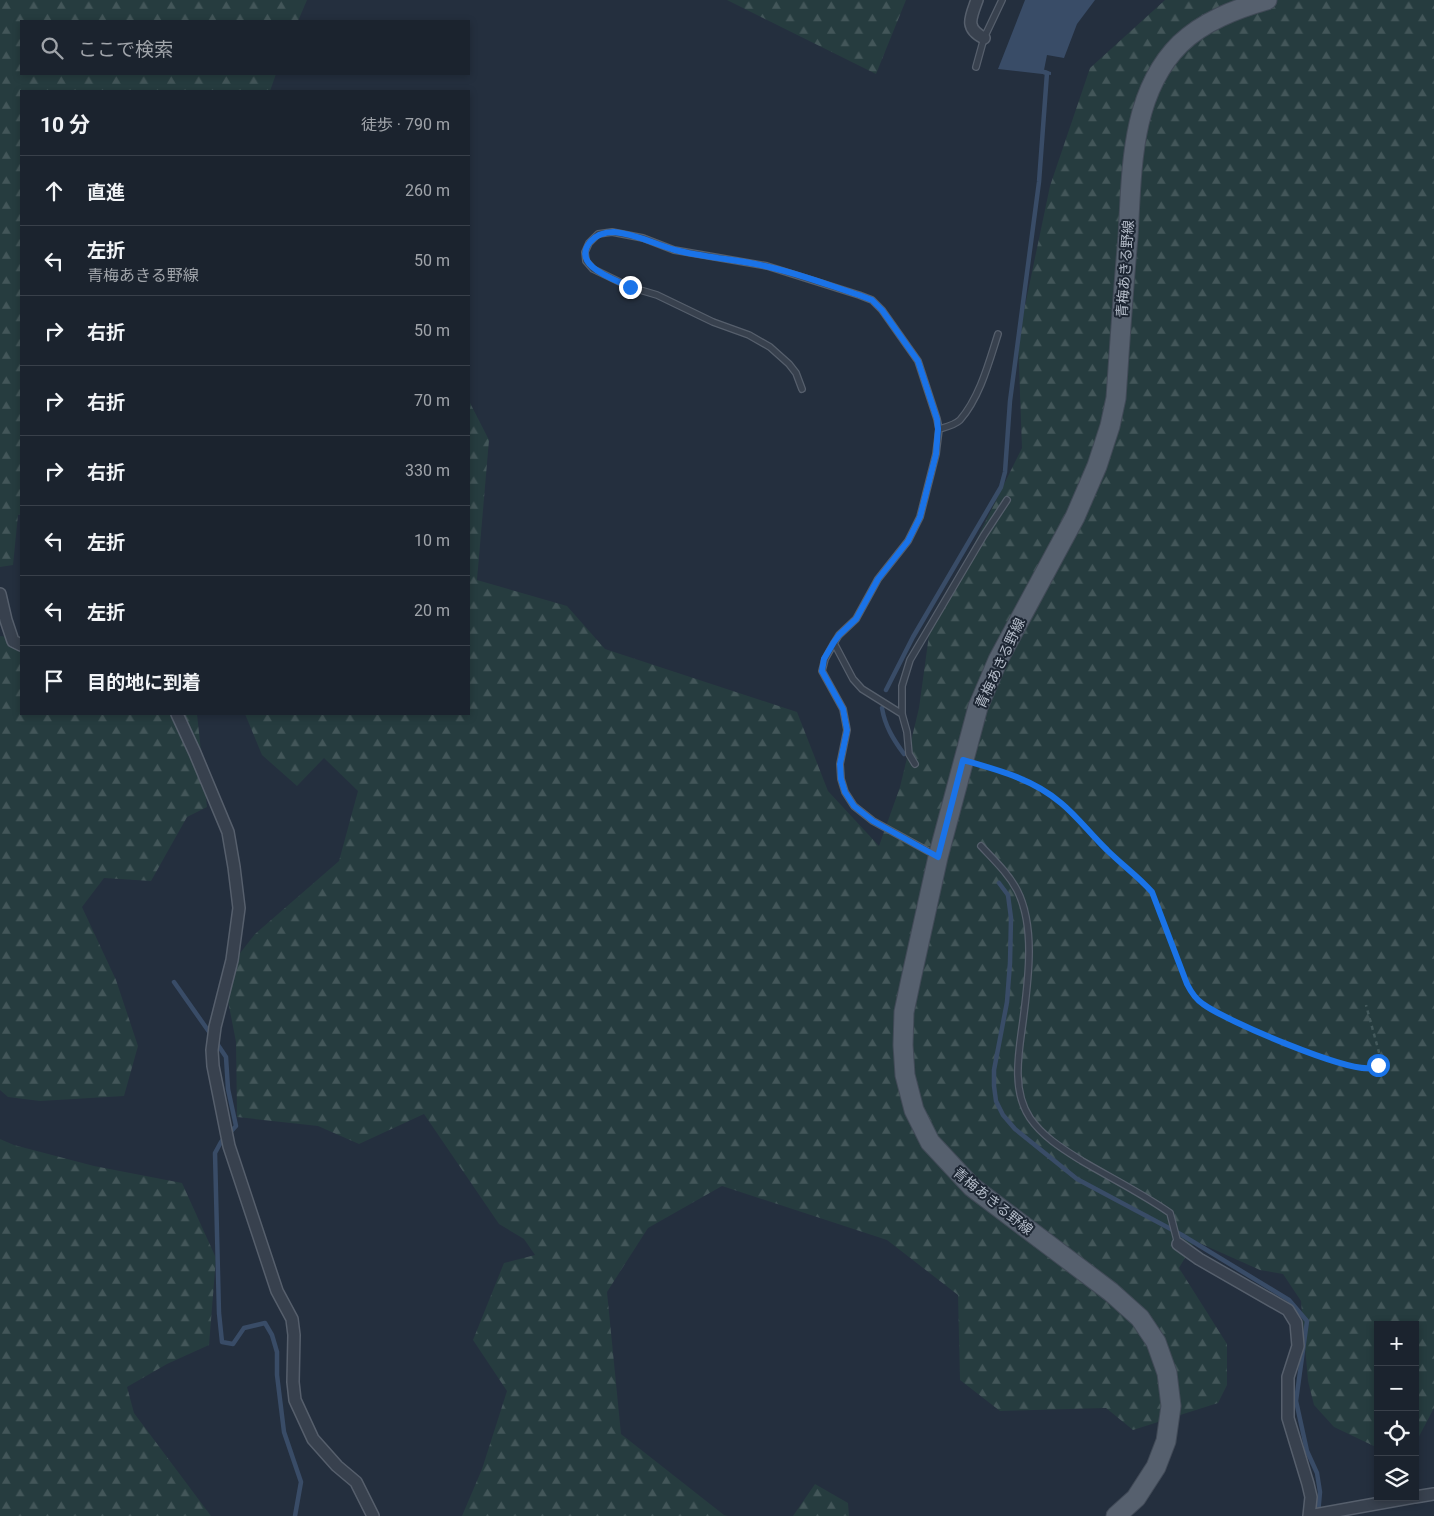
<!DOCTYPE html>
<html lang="ja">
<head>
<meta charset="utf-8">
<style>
  body { margin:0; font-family:Roboto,"Noto Sans JP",sans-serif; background:#242b36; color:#f1f3f6 }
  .controls { position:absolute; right:15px; bottom:15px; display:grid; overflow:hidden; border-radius:0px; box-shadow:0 2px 8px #0003 }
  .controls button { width:45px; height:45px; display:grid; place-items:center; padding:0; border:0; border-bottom:1px solid #39404a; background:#1b232e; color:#f1f3f6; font:25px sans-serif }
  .stop { position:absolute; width:15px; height:15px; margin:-11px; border:4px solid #1a73e8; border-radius:50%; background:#fff }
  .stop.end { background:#1a73e8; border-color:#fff; box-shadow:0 1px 5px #0008 }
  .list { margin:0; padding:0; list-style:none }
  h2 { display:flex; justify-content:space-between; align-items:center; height:65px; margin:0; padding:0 20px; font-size:21px }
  h2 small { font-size:16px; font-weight:400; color:#a0a4aa }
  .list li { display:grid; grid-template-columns:32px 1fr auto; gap:15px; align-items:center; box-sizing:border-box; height:70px; padding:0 20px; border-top:1px solid #39404a }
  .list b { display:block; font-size:19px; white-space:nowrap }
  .list p { margin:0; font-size:16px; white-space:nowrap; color:#a0a4aa }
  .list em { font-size:16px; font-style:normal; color:#a0a4aa }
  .icon { flex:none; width:28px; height:28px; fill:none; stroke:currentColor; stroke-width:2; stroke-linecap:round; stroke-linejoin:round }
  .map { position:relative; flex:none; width:1434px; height:1516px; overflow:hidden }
  .search { position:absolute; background:#1b232e; box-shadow:0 2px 8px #0003; left:20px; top:20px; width:450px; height:55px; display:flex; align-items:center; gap:12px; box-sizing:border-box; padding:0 18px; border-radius:0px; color:#a0a4aa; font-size:19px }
  .panel { position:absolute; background:#1b232e; box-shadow:0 2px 8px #0003; left:20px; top:90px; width:450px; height:625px; border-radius:0px }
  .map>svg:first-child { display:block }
  .forest { fill:url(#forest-firs) }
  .water { fill:#394c67 }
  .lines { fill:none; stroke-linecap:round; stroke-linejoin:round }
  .stream { stroke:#394c67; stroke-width:4.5 }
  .service-casing { stroke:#565f6c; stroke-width:8 }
  .minor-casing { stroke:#565f6c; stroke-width:14 }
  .primary-casing { stroke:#414a57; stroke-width:21 }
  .path { stroke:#44595c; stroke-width:2.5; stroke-dasharray:4 4; stroke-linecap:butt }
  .service { stroke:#38414e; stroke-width:5.5 }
  .minor { stroke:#38414e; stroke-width:11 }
  .primary { stroke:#56606e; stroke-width:19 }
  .route { stroke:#1a73e8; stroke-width:6 }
  .labels { text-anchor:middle; stroke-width:4; stroke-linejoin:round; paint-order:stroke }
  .street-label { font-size:14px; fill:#b4bcc9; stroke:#1d2633 }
</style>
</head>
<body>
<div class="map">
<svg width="1434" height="1516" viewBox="0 0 1434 1516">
  <defs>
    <pattern id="forest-firs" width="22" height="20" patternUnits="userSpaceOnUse" patternTransform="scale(1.25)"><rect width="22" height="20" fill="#263c3f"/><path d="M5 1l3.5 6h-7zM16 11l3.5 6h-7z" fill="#435659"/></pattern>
  </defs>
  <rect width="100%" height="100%" fill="#242f3e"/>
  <path class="forest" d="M0,0H307L298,21H21V74H276L270,91H21V514L18,515L13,565L0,567Z
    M727,0H906L876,74Z
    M1165,0H1434V1408L1415,1444V1325H1378V1448L1334,1427L1314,1405L1308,1381L1301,1301L1283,1274L1260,1270L1195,1241L1179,1268L1227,1344V1385L1218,1403L1133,1430L1106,1408L1000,1411L960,1380L958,1295L887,1240L722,1186L648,1228L607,1292L621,1434L724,1515L728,1516H462L482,1469L507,1391L473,1340L504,1263L535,1255L524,1239L499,1224L424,1114L359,1144L318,1126L237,1117L236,1042L223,975L255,934L339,861L358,791L324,758L297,786L262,755L245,714H469V401L489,440L477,580L567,606L605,649L797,712L828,791L879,846L900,787L919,708L929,635L1022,448L1018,339L1050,186L1090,68Z
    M0,636L21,638V714H197L207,807L187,817L151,881L104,878L82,907L116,980L138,1046L124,1096L40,1101L8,1097L0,1090Z
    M0,1139L14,1145L94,1166L182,1183L216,1258L209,1345L167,1364L127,1387L134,1413L211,1516H0Z
    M815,1484L848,1503L849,1516H793Z"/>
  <path class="water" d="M1025,0H1095L1077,24L1064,58L1047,55L1044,70L1051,72V75L998,69Z"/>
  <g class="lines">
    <path class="stream" d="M886,690L913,637L1001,487L1005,472L1010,401L1039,182L1047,73L1044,72
      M882,708C885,726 893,739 904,754
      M999,883L1008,895L1011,918L1010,963L1007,1002L994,1070V1086L996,1101L1003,1115L1015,1129L1077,1179L1182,1235L1289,1300L1307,1321L1296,1401L1307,1451L1317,1473L1320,1492L1318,1514
      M174,982L212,1036
      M216,1042L226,1057L228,1089L236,1126L221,1142L215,1153L219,1313L222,1342L233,1344L244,1328L265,1323L272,1335L277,1352V1375L284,1432L301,1482L295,1516"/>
    <g class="service-casing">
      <path id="service" d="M976,67L984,38L1002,0
        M802,389L796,373L789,364L770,347L749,335L713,322L657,295L630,287L593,269L586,261L585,252L589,243L598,234L612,232L643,238L674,250L767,266L859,295L872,300L882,310L918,361L937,419L939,429L936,454L920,517L908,541L878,579L856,619L839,635L834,643L825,659L822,671L843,709L847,730L840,764L841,779L845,792L854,806L873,821L935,855
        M939,429C946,427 955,425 960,420C980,397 989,362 998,334
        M834,643L853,679L862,689L902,714
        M915,764L909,754L907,732L902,714V686L910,660L984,535L1007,500
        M981,846C994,860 1008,873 1017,890C1036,927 1028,981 1023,1021C1019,1051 1011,1090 1030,1118C1043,1137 1063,1149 1082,1161C1111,1178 1143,1194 1170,1213L1178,1244"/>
    </g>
    <g class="minor-casing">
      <path id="minor" d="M977,0C971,17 964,28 984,38
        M0,594L6,620L13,641L21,645
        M177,714L195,753L228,832L234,867L239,908L232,960L215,1027L212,1050L213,1066L229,1146L277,1291L292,1319L294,1335L293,1382L295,1400L313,1439L337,1466L356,1482L373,1516
        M1178,1244L1199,1259L1288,1310L1296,1323L1298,1346L1288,1377V1418L1308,1484L1311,1497L1309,1516L1414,1497
        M1415,1497L1434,1494"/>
    </g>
    <g class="primary-casing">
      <path id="primary" d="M1116,1516L1136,1498L1156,1467L1166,1441L1171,1406L1167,1373L1156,1342L1140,1318L1111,1292L972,1187L930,1142L914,1110L905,1075L903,1045L904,1012L911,979L938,857L978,707L998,660L1075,517L1097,466L1110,426L1116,398L1118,369C1121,325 1124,281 1128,237C1132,171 1130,94 1180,44C1204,21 1236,9 1267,0"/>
    </g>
    <path class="path" d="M979,765C1008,774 1038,782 1062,803C1078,817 1091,835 1107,850C1122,865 1139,876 1152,892L1187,983C1191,992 1195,999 1203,1004C1226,1020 1346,1072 1371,1068C1373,1068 1376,1066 1378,1065L1380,1056L1366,1005"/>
    <use href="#service" class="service"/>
    <use href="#minor" class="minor"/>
    <use href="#primary" class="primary"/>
  </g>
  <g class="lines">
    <path class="route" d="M630,287C614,279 571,266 590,242C596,235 604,232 614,232C637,234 654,244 675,250C705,258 736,259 765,266C797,273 828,285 859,295L872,300L882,310L918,361L937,419L938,429L936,454L920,517L908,541L878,579L856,619L839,635L834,642L824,659L822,671L843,709L847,730L840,764L841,779L845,792L854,806L873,821L938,857L963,760C998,770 1033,779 1061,803C1078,817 1091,835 1107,850C1122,865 1138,876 1152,892L1187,984C1191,992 1195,999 1203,1004C1226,1021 1346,1072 1371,1068C1373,1068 1376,1066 1378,1065"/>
  </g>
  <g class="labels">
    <g class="street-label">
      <text transform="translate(1125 269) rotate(-86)" y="5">青梅あきる野線</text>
      <text transform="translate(1000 663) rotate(-65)" y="5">青梅あきる野線</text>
      <text transform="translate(993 1201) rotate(39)" y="5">青梅あきる野線</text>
    </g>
  </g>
</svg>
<div class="controls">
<button>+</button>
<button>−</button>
<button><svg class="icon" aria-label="locate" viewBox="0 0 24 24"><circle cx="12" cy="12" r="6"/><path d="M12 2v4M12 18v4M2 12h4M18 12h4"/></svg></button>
<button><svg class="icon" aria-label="layers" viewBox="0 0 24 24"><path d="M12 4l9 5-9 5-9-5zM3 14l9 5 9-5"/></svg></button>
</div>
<div class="stop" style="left:1378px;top:1065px"></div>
<div class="stop end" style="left:630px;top:287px"></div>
<div class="search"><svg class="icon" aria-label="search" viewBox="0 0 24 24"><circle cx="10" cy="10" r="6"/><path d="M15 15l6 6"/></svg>ここで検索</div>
<section class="panel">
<h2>10 分<small>徒歩 · 790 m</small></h2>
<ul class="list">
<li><svg class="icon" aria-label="ahead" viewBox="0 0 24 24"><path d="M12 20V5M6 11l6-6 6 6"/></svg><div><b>直進</b></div><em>260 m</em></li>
<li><svg class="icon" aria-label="left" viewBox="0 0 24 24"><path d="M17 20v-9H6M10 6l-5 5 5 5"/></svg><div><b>左折</b><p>青梅あきる野線</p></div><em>50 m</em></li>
<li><svg class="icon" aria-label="right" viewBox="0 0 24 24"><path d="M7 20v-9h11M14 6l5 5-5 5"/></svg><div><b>右折</b></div><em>50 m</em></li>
<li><svg class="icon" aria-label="right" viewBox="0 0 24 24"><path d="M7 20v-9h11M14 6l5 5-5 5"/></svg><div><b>右折</b></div><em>70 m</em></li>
<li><svg class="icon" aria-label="right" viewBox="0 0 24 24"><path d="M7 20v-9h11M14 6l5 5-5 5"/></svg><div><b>右折</b></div><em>330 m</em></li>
<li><svg class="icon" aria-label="left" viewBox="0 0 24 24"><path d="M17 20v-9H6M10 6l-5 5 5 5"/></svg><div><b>左折</b></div><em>10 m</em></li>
<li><svg class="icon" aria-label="left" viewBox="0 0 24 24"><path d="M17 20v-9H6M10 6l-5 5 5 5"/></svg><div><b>左折</b></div><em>20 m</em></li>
<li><svg class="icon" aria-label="arrive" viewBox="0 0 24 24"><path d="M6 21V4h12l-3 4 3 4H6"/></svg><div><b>目的地に到着</b></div></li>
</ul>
</section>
</div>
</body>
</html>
